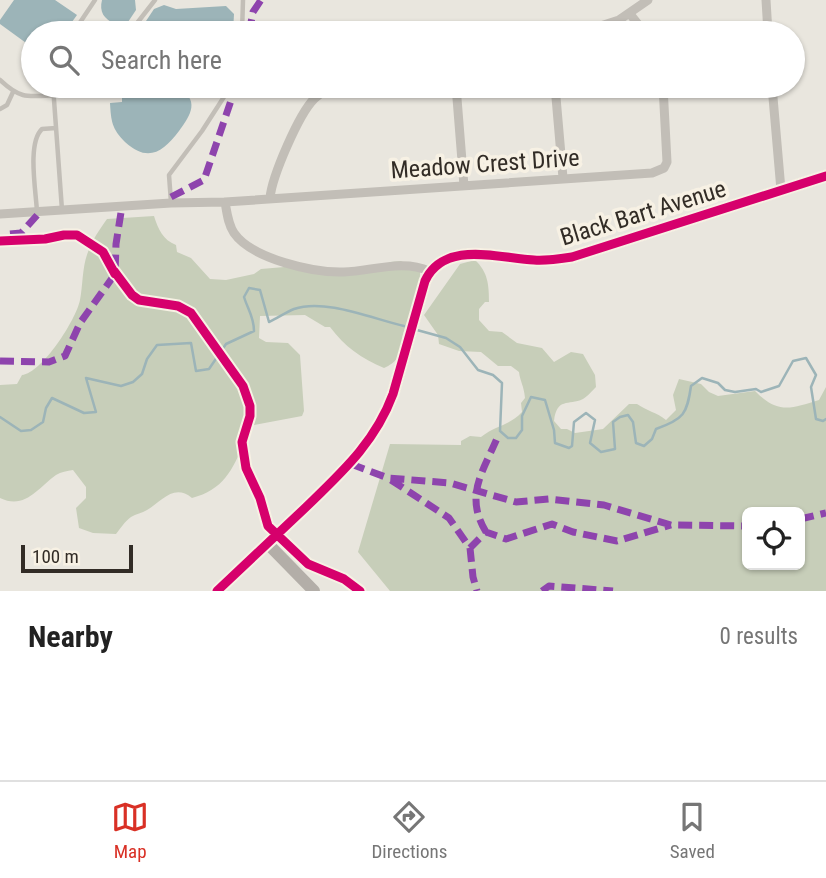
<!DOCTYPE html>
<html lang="en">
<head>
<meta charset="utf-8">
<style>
  body { margin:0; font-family:"Roboto Condensed",sans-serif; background:#f2f2f2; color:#222 }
  .controls { position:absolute; right:21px; bottom:21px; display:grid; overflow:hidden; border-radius:10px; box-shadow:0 2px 5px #0004 }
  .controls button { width:63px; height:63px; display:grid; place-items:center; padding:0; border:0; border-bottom:2px solid #e0e0e0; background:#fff; color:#222; font:35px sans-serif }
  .scale { position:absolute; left:21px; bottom:18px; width:112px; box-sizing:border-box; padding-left:7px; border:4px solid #322c26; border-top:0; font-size:19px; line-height:24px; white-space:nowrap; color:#322c26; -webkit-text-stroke:5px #f7f1e4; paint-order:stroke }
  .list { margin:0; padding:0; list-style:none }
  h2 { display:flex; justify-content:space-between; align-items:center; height:91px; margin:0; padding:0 28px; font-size:30px }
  h2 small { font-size:23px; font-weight:400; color:#767676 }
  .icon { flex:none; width:38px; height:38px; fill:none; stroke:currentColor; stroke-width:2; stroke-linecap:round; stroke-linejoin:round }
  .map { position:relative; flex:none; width:826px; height:591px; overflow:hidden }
  .search { position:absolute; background:#fff; box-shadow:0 2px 5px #0004; left:21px; right:21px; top:21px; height:77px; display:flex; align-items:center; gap:18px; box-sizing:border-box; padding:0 24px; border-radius:38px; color:#767676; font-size:26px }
  .sheet { height:189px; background:#fff }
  nav { display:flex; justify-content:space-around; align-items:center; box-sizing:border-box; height:98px; border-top:2px solid #e0e0e0; background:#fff; font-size:19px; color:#767676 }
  nav a { display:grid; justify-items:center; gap:4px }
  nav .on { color:#d93025 }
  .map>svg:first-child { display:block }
  .green { fill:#c7ceb9; fill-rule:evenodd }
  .water { fill:#9cb4b8 }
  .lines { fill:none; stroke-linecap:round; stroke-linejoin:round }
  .stream { stroke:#9cb4b8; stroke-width:2.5 }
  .lane { stroke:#c2beb7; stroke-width:4.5 }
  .street { stroke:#c2beb7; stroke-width:9 }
  .secondary { stroke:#b3aea8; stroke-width:12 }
  .quiet { stroke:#8e44ad; stroke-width:7; stroke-dasharray:14 7; stroke-linecap:butt }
  .cycleway-casing { stroke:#f7f1e4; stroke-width:13 }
  .cycleway { stroke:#d6006c; stroke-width:9 }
  .labels { text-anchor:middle; stroke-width:7; stroke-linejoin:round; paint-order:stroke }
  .street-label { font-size:24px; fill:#322c26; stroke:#f7f1e4 }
</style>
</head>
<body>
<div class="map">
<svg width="826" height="591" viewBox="0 0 826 591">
  <rect width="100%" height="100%" fill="#e9e6de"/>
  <path class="green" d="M154,216C158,229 163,240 176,245L177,252L191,258L210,279L226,280L254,274L261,269L296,266L373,272L390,262L401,261L420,271C421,292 410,311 404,331C401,339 402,350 397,358C394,363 390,365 384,368C361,358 345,347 330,327H325L305,315L260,316L259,338L266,342L288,343L300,355L304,411L302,416L249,426C244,432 246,435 244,442C233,470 223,490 192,498C174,483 162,501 147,510C142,513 136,514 131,517C125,521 120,529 116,534L93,533L79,528L76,508L86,498V487L73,470C67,471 61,472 56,475C38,488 25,510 0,498V385L17,384L22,375C42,373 76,320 80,300C83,285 82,267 88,252C92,240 100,229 107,219Z
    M475,260C488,272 489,285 489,302H485L479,309V320L489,331L502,332L517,343L542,348L554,362L571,352L583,354L595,375L596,387C593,390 588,396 583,399C568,406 557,397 554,421L561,429H567L575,433L603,429L629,404H637C647,411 656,412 666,420L676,410L673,395L679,379L701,384L709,392L718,396L755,391C778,414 790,409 819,400L826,387V591H390L358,552L390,444L461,445V441L470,436L481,437C496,425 509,426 522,412L521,403L525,398C524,386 520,381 519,372L511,366H498L481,352L459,351L439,344L438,335L424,315L460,264ZM747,512H800V565H747Z"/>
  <path class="water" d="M14,0H55L77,15L64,33H33V48L0,24V20Z
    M102,0H135L136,10L128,22L115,24C104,19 99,12 102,0Z
    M164,5L176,9L226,6L234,14L233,33H138L154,9Z
    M122,86C134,86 166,82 176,87C201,99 191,115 179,131C163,152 148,163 125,142C112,129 111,121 110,103L122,102Z"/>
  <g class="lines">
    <path class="stream" d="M417,330L446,338L460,347L478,370L493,375L502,383L500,431L508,438H516L522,430V416L531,397L545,400L554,430L555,443L569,448L572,446L574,422L586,413L595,420L590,443L601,452L615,449L613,422L620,417L628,415L633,422L636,443L644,446L652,439L656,429C684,419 687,414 691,386L702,378L718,383L725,390L735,392L756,389L761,392L779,386L793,361L806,358L816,375L811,387L816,419L823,421L826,419
      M0,417L21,431L31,430L43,422L46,408L52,398L84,413L96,412L86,378L121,386L133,382L142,374L147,359L157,345L191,343L196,371L209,369L226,344L254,331C254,317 248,310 244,297L249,288L260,290L269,322C278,318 286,312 294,309C325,298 373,319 404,326"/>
    <path class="lane" d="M134,27L155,0
      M73,33L95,0
      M242,33L243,0
      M0,80C20,99 27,97 54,95
      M53,86L62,210
      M0,109L7,105L13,92
      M171,202L169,175L202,131L231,86
      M37,212C36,191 27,143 42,129L56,128"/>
    <path class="street" d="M766,0L768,33
      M630,14L645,33
      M579,33L619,20L648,0
      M456,86L464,186
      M555,86L563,178
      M772,86L781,190
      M270,198C272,176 299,114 314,99C321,92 329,88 338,86
      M225,202C227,213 228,224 234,233C252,259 314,273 344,272C372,271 403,259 429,271
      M0,214L171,203L225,202L652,173L664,168L667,162L663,86"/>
    <path class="secondary" d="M268,544L314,591
      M217,591C246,564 275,536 304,509C341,473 375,443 393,394L425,281C444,240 498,258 534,260C547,261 559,259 572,257L826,176"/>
    <path class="quiet" d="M249,33L253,12L261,0
      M171,197L204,180L236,86
      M10,234L21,233L40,212
      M0,361L49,362L65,356L80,323L115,274L116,244L122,206
      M351,464L388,478L450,483L516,502L549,499L604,505L671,525L747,526
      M391,480L449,518L470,548L486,532L506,539L552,524L573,532L617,541L671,525
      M800,519L826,513
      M486,532C464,495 483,472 498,436
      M470,548L473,577L477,591
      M542,591L549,586L613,591"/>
    <g class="cycleway-casing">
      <path id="cycleway" d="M0,241L45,239L64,235H77L103,252L115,274L114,271L132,295L139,300L178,306L191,313L243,386L250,406V416L242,442L246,468L260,498L268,526L308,564L344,579L360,591
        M217,591C246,564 275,536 304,509C341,473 375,443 393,394L425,281C444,240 498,258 534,260C547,261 559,259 572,257L826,176"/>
    </g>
    <use href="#cycleway" class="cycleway"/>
  </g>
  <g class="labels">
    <g class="street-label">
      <text transform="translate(485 164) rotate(-4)" y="8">Meadow Crest Drive</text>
      <text transform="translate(643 213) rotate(-17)" y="8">Black Bart Avenue</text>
    </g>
  </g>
</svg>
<div class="controls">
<button><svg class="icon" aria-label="locate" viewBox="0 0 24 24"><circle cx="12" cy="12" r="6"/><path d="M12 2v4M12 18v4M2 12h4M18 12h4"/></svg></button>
</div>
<div class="scale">100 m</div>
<div class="search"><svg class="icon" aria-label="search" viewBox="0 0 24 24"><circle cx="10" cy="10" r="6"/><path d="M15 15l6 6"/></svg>Search here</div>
</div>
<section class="sheet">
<h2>Nearby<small>0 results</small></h2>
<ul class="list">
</ul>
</section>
<nav>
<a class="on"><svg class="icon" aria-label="map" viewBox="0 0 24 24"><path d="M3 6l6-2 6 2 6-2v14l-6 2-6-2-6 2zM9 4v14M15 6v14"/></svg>Map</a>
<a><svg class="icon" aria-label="directions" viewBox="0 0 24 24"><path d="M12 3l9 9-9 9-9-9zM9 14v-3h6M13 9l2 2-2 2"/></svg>Directions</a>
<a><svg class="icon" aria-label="saved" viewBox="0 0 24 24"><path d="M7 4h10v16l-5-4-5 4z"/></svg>Saved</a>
</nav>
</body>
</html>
